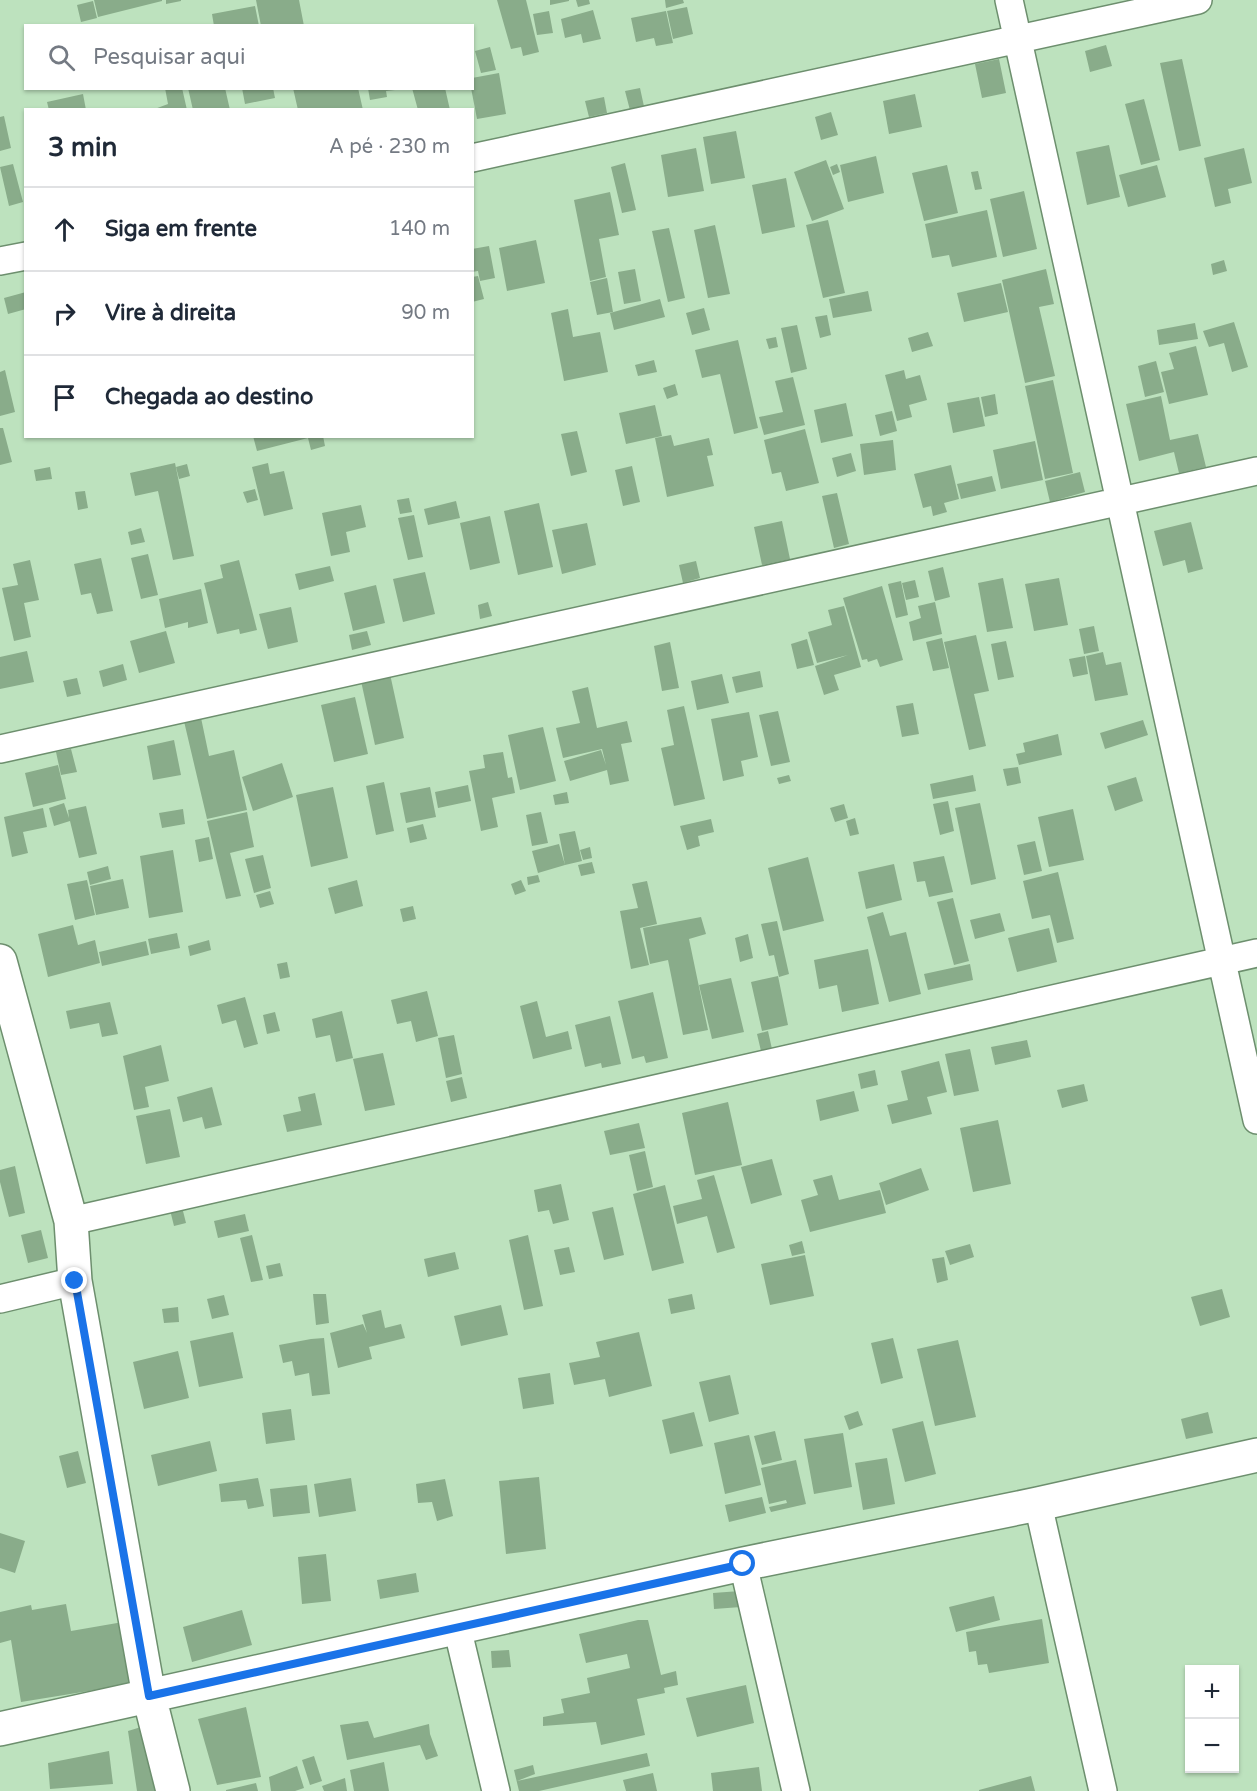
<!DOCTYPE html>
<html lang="pt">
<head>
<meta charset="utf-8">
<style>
  body { margin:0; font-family:"Varela Round",sans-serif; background:#f2f2f3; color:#1f2937 }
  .controls { position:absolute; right:18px; bottom:18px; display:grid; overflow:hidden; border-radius:0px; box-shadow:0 2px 4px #0004 }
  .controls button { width:54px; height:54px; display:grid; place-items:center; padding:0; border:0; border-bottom:2px solid #e0e1e3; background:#fff; color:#1f2937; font:30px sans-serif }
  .stop { position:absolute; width:18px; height:18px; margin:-14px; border:4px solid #1a73e8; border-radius:50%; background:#fff }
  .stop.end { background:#1a73e8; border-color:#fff; box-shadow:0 2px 6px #0008 }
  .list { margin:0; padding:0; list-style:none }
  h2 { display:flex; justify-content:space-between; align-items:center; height:78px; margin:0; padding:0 24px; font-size:26px }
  h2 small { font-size:20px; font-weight:400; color:#747a83 }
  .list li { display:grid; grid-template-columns:39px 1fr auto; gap:18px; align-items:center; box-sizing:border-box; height:84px; padding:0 24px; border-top:2px solid #e0e1e3 }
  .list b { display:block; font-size:22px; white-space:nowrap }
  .list em { font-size:20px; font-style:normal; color:#747a83 }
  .icon { flex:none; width:33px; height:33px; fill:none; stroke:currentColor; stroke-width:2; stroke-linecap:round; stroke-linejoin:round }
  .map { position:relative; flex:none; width:1257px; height:1791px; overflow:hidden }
  .search { position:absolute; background:#fff; box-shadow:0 2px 4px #0004; left:24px; top:24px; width:450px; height:66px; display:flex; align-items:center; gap:15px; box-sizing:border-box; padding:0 21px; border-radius:0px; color:#747a83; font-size:22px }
  .panel { position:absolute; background:#fff; box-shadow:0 2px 4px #0004; left:24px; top:108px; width:450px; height:330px; border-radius:0px }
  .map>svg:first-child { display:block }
  .building { fill:#89ac8a }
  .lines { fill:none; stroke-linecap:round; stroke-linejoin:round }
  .minor-casing { stroke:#6d8f6e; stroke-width:30 }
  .tertiary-casing { stroke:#6d8f6e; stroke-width:36 }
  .minor { stroke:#fff; stroke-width:27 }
  .tertiary { stroke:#fff; stroke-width:33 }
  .route { stroke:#1a73e8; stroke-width:8 }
</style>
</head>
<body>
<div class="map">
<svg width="1257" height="1791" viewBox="0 0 1257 1791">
  <rect width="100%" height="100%" fill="#bde2be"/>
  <path class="building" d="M94,0H162V1L98,17Z
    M166,0H181V1L166,4Z
    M256,0H299L304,26H261Z
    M497,0H526L539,52L523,56L521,47L511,49Z
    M550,0H569V1L550,5Z
    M576,0H589L590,4L578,7Z
    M665,0H683L684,3L666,8Z
    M93,1L97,18L81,22L77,5Z
    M255,6L259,26H214L212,14Z
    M687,7L693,34L673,39L667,11Z
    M593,10L601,39L583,43L581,34L565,38L561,19Z
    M549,11L553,33L537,35L533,14Z
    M666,11L673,43L656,46L654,38L636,42L631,18Z
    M1106,45L1112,66L1090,72L1085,51Z
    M490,47L496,70L481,73L475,51Z
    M999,59L1006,93L982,98L975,64Z
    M1182,59L1201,146L1179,151L1160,63Z
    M499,73L506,114L477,119L471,88L472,78Z
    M165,88H182L187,110H152L168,104Z
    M188,88H225L230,110H193Z
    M242,88H273L275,98L245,104Z
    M293,88H358L363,110H298Z
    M368,88H395V90L386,91L387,97L370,100Z
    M412,88H445L450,110H418Z
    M640,88L645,111L631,114L625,91Z
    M83,94L86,110H49L47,102Z
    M915,94L922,127L889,134L883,101Z
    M604,97L607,113L589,117L585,101Z
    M1144,99L1160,160L1141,165L1125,104Z
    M831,112L838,135L821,140L815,117Z
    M4,116L11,148L0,151V117Z
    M736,131L745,178L711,184L703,137Z
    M1109,145L1120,197L1087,205L1076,152Z
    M696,148L704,191L668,197L661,155Z
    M1244,148L1252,183L1228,189L1231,203L1215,207L1204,158Z
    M876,156L884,193L848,202L840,165Z
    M826,160L844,209L812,221L794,172Z
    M625,163L636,210L622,213L611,167Z
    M13,164L23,202L9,206L0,167Z
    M837,164L840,172L833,175L830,167Z
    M947,165L958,213L924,221L912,173Z
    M1157,165L1166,197L1128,207L1119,175Z
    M978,171L982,189L975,190L971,172Z
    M786,178L795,227L762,234L752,185Z
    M1024,191L1037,249L1003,257L990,199Z
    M610,192L619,235L599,239L606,277L590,281L574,200Z
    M987,210L997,257L952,267L949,255L932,258L925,224Z
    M828,220L845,293L823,298L806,225Z
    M715,225L730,294L708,298L694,230Z
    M669,228L685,298L668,302L652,231Z
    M536,240L545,283L507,291L499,248Z
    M489,246L495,278L480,281L478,271L472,272V249Z
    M1224,260L1227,271L1213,275L1211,264Z
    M635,269L641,301L624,304L618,272Z
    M1046,269L1054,304L1039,307L1055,376L1025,383L1002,280Z
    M478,276L484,299L472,302V277Z
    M607,278L613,312L597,315L590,282Z
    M1001,283L1008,312L964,322L957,293Z
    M868,291L872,311L833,318L829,299Z
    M26,292V309L8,314L4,298Z
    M660,299L665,317L614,330L610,313Z
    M704,308L710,330L692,335L686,313Z
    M568,309L573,337L600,332L608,372L564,381L551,313Z
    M827,315L831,335L820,338L815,317Z
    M1234,322L1248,367L1232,372L1224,343L1209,347L1203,331Z
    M1195,323L1198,339L1159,345L1157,330Z
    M797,325L807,369L791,373L781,328Z
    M928,332L933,346L912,352L908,338Z
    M776,337L778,347L769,349L766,339Z
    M738,340L758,428L734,434L720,374L702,378L695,350Z
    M1196,346L1208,395L1169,404L1161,372L1174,369L1169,353Z
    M654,360L657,372L638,376L635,365Z
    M1156,361L1164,392L1145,397L1138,366Z
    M5,370L15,412L0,416V372Z
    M904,370L906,379L920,375L927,400L909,405L912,417L897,421L885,375Z
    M793,377L805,425L764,435L759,417L783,412L775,381Z
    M1053,380L1073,473L1045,479L1025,386Z
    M675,384L678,395L667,399L663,388Z
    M995,394L998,414L985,417L981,397Z
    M1161,396L1170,440L1198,434L1206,467L1179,473L1174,452L1139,461L1126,404Z
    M979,397L985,426L953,433L947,403Z
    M846,403L853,436L821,443L814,410Z
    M655,405L662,436L626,444L619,413Z
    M892,411L897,431L880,436L875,415Z
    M0,428H3L12,462L0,465Z
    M805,429L819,483L786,491L781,472L772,474L764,440Z
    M577,431L587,472L571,476L561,434Z
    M671,435L674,446L709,438L713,455L707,456L714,486L667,497L655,438Z
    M253,436H323L325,446L311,450L308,438L257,451Z
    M893,440L896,470L864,475L860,444Z
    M1035,441L1043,480L1001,489L993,450Z
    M851,453L856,471L837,477L832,458Z
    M175,463L194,556L173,560L158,491L135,496L130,473Z
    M268,463L270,474L284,471L293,509L264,516L252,467Z
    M187,464L190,476L179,479L176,467Z
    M951,465L959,499L944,503L947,512L933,516L931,506L923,508L914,474Z
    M632,466L640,502L623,506L615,470Z
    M50,467L52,479L36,481L34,470Z
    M1080,472L1085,492L1050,502L1045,481Z
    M992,476L996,491L961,499L957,484Z
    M255,489L258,500L247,503L243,492Z
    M85,491L88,508L78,510L75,492Z
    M837,493L849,544L834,548L822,496Z
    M409,498L412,512L400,514L397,500Z
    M456,501L460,518L428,525L424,509Z
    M539,503L553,567L518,575L504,511Z
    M361,505L366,527L346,532L350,552L331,556L322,513Z
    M414,515L423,557L408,560L398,518Z
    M490,516L500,563L470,570L460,523Z
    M782,521L790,559L762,565L754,527Z
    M1191,522L1203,569L1188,573L1185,560L1163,566L1154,531Z
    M587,523L596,565L562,574L552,530Z
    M141,528L145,542L131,545L128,532Z
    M148,554L158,595L141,599L131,558Z
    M101,558L113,611L97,614L91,593L81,595L74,564Z
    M30,560L39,600L24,603L31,637L14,641L2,588L18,585L13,564Z
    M239,560L257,630L240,634L239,629L217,634L204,583L223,578L220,565Z
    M696,561L700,578L683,583L679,565Z
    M330,566L334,581L299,590L295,574Z
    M943,567L950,597L935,601L928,571Z
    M425,572L435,614L403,622L393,579Z
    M1003,578L1013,628L987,632L978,583Z
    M1059,578L1068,625L1034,631L1025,584Z
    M915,580L919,597L906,600L902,583Z
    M901,581L908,615L896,618L888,584Z
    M376,585L385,623L353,631L344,593Z
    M882,586L903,660L880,667L877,659L868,662L867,659L862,660L843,598Z
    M201,589L208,623L188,628V622L165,628L159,599Z
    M488,602L492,616L480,619L478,605Z
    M935,602L942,634L913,641L909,622L921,618L918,606Z
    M844,606L861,667L834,675L839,690L824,695L815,666L848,655L817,663L808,632L832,625L828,610Z
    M291,607L298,642L268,649L259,614Z
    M1094,626L1099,651L1084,654L1079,629Z
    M166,631L175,663L139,673L130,641Z
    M367,631L371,645L352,650L349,635Z
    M976,635L989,691L974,694L986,746L969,750L944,642Z
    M942,638L949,668L933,671L926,642Z
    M807,639L814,665L797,669L791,644Z
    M1006,641L1014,677L998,680L991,644Z
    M670,642L679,688L662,691L654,646Z
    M27,651L34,682L0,689V657Z
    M1103,652L1106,665L1121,662L1128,695L1095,701L1086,656Z
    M1085,656L1088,674L1073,677L1069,659Z
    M123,664L127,680L103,687L99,671Z
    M760,671L763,687L736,693L732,677Z
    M390,674L404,738L375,745L361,681Z
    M722,674L729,703L697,710L691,681Z
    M77,678L81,694L67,697L63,681Z
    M588,687L597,728L627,721L632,742L621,744L629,781L610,785L607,770L570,781L564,761L601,750L606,765L602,749L563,758L556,728L580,723L572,691Z
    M355,697L368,754L334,762L321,705Z
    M913,703L919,734L902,737L896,706Z
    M684,706L705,799L674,806L661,748L674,745L667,710Z
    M778,711L790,762L771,766L759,715Z
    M749,712L758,757L741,761L744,776L723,781L711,719Z
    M200,713L209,756L234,750L247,810L207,819L183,717Z
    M1143,720L1148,735L1105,749L1100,733Z
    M543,727L556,781L520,790L508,735Z
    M1058,734L1062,755L1019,765L1016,754L1025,752L1023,743Z
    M174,740L181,775L153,780L147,746Z
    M71,749L77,772L61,775L56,752Z
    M503,752L508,778L512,777L515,793L492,798L498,827L481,831L469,771L485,768L483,755Z
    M282,763L293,797L253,811L242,777Z
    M58,765L66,799L33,807L25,773Z
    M1018,767L1021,783L1007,786L1003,769Z
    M789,775L791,781L779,784L777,778Z
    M973,775L976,791L933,799L930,784Z
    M1136,777L1143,801L1115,811L1107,786Z
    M384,782L394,831L376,835L366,786Z
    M468,785L471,801L438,808L435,792Z
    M333,787L348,858L311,867L296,795Z
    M430,787L436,817L406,823L400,793Z
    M567,792L569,803L555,805L553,795Z
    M948,801L954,831L940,835L933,804Z
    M64,803L69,818L68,810L86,806L97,854L79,858L70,821L54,826L49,808Z
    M980,803L996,879L971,885L955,808Z
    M844,804L848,818L835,822L830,808Z
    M43,808L47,827L23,832L28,853L12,857L4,817Z
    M183,809L185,824L162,828L159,813Z
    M1073,809L1084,860L1049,867L1038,817Z
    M247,812L254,847L230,853L241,896L226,899L207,821Z
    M541,812L548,843L532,846L526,815Z
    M855,818L859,834L850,836L846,821Z
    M711,819L714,832L698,836L700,846L687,850L680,826Z
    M423,824L427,839L410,843L407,828Z
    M575,831L582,861L565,865L559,834Z
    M209,837L213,859L199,862L195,840Z
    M1035,841L1042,871L1024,875L1017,845Z
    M559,844L565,865L538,873L532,851Z
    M590,847L592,858L583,860L580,850Z
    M173,850L183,912L149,918L140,856Z
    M263,855L271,888L254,893L245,859Z
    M944,856L953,892L929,897L925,881L917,882L913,862Z
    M808,857L824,921L783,931L768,868Z
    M592,862L595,873L581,876L578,865Z
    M894,864L902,900L866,909L858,872Z
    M108,866L111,879L90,885L87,872Z
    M1058,872L1074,939L1057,943L1050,915L1032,919L1023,881Z
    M538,875L540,882L528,885L527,877Z
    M123,879L129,908L96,915L90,886Z
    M87,880L95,915L75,920L67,884Z
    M357,880L363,906L335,914L328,888Z
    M521,880L526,891L515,895L511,884Z
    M647,881L657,924L640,928L649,965L631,969L620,911L638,908L632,884Z
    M270,891L274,904L260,908L256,895Z
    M953,898L969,961L954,965L937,902Z
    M413,906L416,919L403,922L400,909Z
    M883,912L890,936L906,932L921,994L889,1002L867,917Z
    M1000,913L1005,931L975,939L970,920Z
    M701,917L706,934L689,939L708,1030L683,1035L668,960L650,964L643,928Z
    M777,921L789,974L779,977L774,955L769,956L761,924Z
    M73,925L78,945L95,940L100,963L48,977L38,934Z
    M1049,928L1057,962L1017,972L1008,938Z
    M177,933L180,948L151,954L148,939Z
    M748,934L753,958L740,962L735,938Z
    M209,940L211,950L190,956L188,946Z
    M146,941L149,955L102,966L99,952Z
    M868,949L879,1004L842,1012L837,985L819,989L814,960Z
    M287,962L290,977L280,979L277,964Z
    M970,964L973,980L928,990L924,974Z
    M778,976L788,1025L762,1031L751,982Z
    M731,978L744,1032L712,1039L699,985Z
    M427,991L438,1036L416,1042L411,1021L397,1024L391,1000Z
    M653,992L668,1058L646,1063L644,1056L632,1059L618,1001Z
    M245,997L258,1044L244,1048L236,1020L222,1024L217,1005Z
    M537,1001L546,1037L568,1031L572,1049L533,1059L520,1006Z
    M110,1002L118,1034L102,1037L99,1023L70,1029L66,1011Z
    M342,1011L353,1058L336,1062L330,1035L316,1038L312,1019Z
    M275,1012L280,1031L267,1034L263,1015Z
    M610,1016L621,1064L602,1068L601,1063L585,1067L575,1025Z
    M768,1031L772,1049L761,1051L757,1034Z
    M454,1035L462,1074L446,1078L438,1038Z
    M1027,1040L1031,1057L995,1065L991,1047Z
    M161,1045L169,1081L145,1087L149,1107L134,1110L123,1056Z
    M970,1049L979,1091L954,1096L945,1054Z
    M383,1053L395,1105L365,1111L353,1059Z
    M939,1061L947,1092L927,1097L932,1114L892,1124L887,1105L908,1100L901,1071Z
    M875,1070L878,1085L861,1089L858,1074Z
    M462,1077L467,1098L451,1102L446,1081Z
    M1084,1084L1088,1101L1062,1108L1057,1090Z
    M212,1087L222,1125L205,1129L202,1117L183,1122L177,1097Z
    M854,1091L859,1111L820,1121L816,1100Z
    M315,1093L322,1125L287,1132L283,1115L301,1111L298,1097Z
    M728,1102L742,1165L695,1175L682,1113Z
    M170,1109L180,1157L146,1164L136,1116Z
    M998,1120L1011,1184L973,1192L960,1128Z
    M639,1123L645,1148L610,1155L604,1131Z
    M645,1151L653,1187L637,1191L629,1155Z
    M772,1159L782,1195L751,1204L741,1167Z
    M15,1166L25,1213L9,1217L0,1182V1170Z
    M921,1168L929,1190L886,1205L879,1183Z
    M714,1175L735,1248L717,1253L707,1216L677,1224L673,1206L702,1199L697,1180Z
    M832,1175L839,1200L880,1190L886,1213L810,1232L801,1200L818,1195L813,1180Z
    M561,1184L569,1220L553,1224L549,1210L538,1212L534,1190Z
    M665,1185L684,1263L652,1271L633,1194Z
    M182,1207L186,1223L174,1226L170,1210Z
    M613,1207L624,1255L604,1260L592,1212Z
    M245,1214L249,1231L218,1238L214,1221Z
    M41,1230L48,1258L28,1263L21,1235Z
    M252,1235L263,1280L251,1282L240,1238Z
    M528,1235L543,1306L524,1310L509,1240Z
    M802,1241L805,1253L792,1256L789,1245Z
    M970,1244L974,1257L950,1265L945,1251Z
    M569,1247L575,1272L560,1275L554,1250Z
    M455,1252L459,1269L428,1277L424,1259Z
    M805,1255L814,1296L770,1305L761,1264Z
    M944,1257L948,1280L937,1283L932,1259Z
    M280,1263L283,1276L269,1279L266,1266Z
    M1222,1289L1230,1317L1200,1326L1191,1297Z
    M313,1294H326L329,1323L316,1325Z
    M692,1294L695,1309L671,1314L668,1299Z
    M224,1295L229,1315L212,1319L207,1299Z
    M501,1305L508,1335L461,1346L454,1316Z
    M178,1307L179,1322L164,1323L162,1309Z
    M381,1310L385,1328L401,1324L405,1338L369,1347L372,1359L338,1368L330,1333L363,1324L367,1333L362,1315Z
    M233,1332L243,1378L199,1387L190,1341Z
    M639,1332L652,1386L609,1397L605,1379L574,1385L569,1363L600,1357L596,1342Z
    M893,1338L903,1378L881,1384L871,1343Z
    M311,1339L324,1338L330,1394L312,1396L309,1373L295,1376L292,1361L283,1363L279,1345Z
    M958,1340L976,1417L935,1426L917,1349Z
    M178,1351L189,1398L144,1409L133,1362Z
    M550,1373L554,1404L523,1409L518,1378Z
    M730,1375L739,1414L709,1422L699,1382Z
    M291,1409L295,1440L266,1444L262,1413Z
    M858,1411L863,1425L849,1430L844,1416Z
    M694,1412L703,1446L670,1454L662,1420Z
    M1208,1412L1213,1433L1186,1439L1181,1419Z
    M923,1421L936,1474L905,1482L892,1429Z
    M775,1431L782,1460L762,1465L754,1436Z
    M843,1433L852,1487L814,1494L804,1439Z
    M749,1435L761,1485L725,1494L714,1443Z
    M210,1441L217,1471L158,1486L151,1455Z
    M78,1451L86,1483L67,1488L59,1456Z
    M887,1458L895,1504L863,1510L855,1463Z
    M796,1460L806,1504L771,1512L769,1507L787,1503L786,1500L769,1504L761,1468Z
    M539,1477L546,1549L506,1554L499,1481Z
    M258,1478L264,1506L248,1509L246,1500L221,1502L219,1484Z
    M351,1478L356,1511L319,1517L314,1484Z
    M445,1479L453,1516L437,1521L432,1502L418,1503L416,1484Z
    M307,1485L310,1513L273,1517L270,1489Z
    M762,1497L766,1513L729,1522L725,1505Z
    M0,1533L25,1541L15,1573L0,1568Z
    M326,1554L331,1601L302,1604L298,1557Z
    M416,1573L419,1592L380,1599L377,1580Z
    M740,1591L741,1607L714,1609L713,1593Z
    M994,1596L1000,1620L956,1632L949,1607Z
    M66,1604L71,1631L123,1622L132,1684L21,1702L11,1640L0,1643V1612L31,1605L32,1610Z
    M242,1610L252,1645L192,1662L183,1627Z
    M1042,1619L1049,1663L989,1673L987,1664L978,1665L976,1651L969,1652L966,1632Z
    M638,1620H648L661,1675L676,1671L678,1685L664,1688L665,1693L637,1699L645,1735L601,1745L596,1722L543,1726V1717L564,1713L561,1699L590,1693L587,1678L630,1668L627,1654L586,1663L579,1634Z
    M509,1650L511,1667L492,1668L491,1651Z
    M746,1685L754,1723L697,1737L686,1698Z
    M246,1707L261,1777L217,1785L198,1719Z
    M368,1721L374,1738L429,1724L430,1734L438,1756L426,1760L420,1745L347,1760L340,1725Z
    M151,1724L163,1791H137L128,1731Z
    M109,1751L113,1784L50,1789L48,1763Z
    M647,1753L650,1766L539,1791H519L514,1770L533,1765L535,1774L517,1781Z
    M314,1756L322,1781L310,1785L302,1760Z
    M384,1762L389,1791H354L350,1770Z
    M297,1766L304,1788L295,1791H271L269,1777Z
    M759,1767L762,1791H713L711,1773Z
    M653,1773L657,1791H626L623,1780Z
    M1031,1776L1035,1791H979V1790Z
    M345,1778L347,1791H324L322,1786Z
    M256,1783L258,1791H226V1790Z"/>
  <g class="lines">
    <g class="minor-casing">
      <path id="minor" d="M1009,0L1257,1120
        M472,158L1198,0
        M0,261L26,256
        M0,749L1257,471
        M71,1221L1257,953
        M0,1299L75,1281
        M1038,1504L1103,1791
        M743,1564L796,1791
        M457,1627L496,1791"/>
    </g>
    <g class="tertiary-casing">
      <path id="tertiary" d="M0,961L71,1221L75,1281L149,1696L173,1791
        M0,1729L743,1564L1038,1504L1257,1455"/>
    </g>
    <use href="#minor" class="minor"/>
    <use href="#tertiary" class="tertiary"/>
  </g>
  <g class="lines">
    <path class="route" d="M75,1281L149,1696L743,1564"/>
  </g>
</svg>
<div class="controls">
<button>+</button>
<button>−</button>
</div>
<div class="stop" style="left:743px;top:1564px"></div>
<div class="stop end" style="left:75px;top:1281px"></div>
<div class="search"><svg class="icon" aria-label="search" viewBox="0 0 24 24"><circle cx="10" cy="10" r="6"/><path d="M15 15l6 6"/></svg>Pesquisar aqui</div>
<section class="panel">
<h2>3 min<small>A pé · 230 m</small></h2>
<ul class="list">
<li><svg class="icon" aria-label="ahead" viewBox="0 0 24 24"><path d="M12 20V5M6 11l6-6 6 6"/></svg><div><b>Siga em frente</b></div><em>140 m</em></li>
<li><svg class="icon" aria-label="right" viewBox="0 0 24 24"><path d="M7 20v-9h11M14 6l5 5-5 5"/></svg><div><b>Vire à direita</b></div><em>90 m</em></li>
<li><svg class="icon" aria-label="arrive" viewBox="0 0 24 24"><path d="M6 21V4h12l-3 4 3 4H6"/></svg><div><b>Chegada ao destino</b></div></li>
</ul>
</section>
</div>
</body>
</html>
